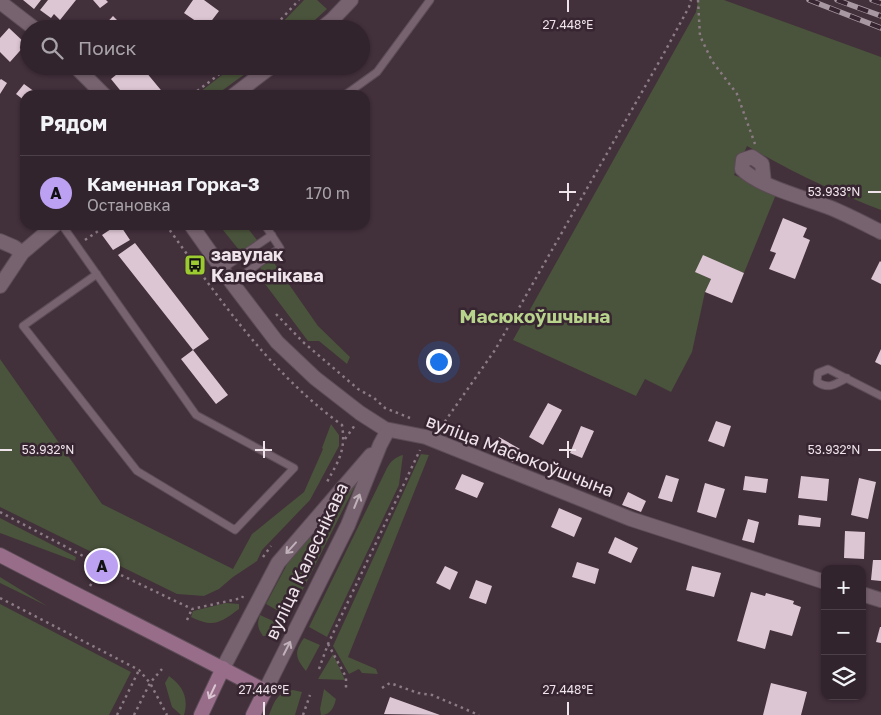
<!DOCTYPE html>
<html lang="ru">
<head>
<meta charset="utf-8">
<style>
  body { margin:0; font-family:"Golos Text",sans-serif; background:#3d3038; color:#f1f3f6 }
  .controls { position:absolute; right:15px; bottom:15px; display:grid; overflow:hidden; border-radius:10px; box-shadow:0 1px 4px #0004 }
  .controls button { width:45px; height:45px; display:grid; place-items:center; padding:0; border:0; border-bottom:1px solid #4d4148; background:#32242c; color:#f1f3f6; font:25px sans-serif }
  .you { position:absolute; left:438px; top:361px; width:18px; height:18px; margin:-12px; border:4px solid #fff; border-radius:50%; background:#1a73e8; box-shadow:0 0 0 8px #1a73e833 }
  .badge { display:grid; place-items:center; width:32px; height:32px; border-radius:50%; background:#bca0f2; color:#111; font-size:16px; font-weight:700 }
  .pin { position:absolute; translate:-50% -50%; border:2px solid #fff; box-shadow:0 1px 5px #0006 }
  .list { margin:0; padding:0; list-style:none }
  h2 { display:flex; justify-content:space-between; align-items:center; height:65px; margin:0; padding:0 20px; font-size:21px }
  h2 small { font-size:16px; font-weight:400; color:#a8a4a9 }
  .list li { display:grid; grid-template-columns:32px 1fr auto; gap:15px; align-items:center; box-sizing:border-box; height:75px; padding:0 20px; border-top:1px solid #4d4148 }
  .list b { display:block; font-size:19px; white-space:nowrap }
  .list p { margin:0; font-size:16px; white-space:nowrap; color:#a8a4a9 }
  .list em { font-size:16px; font-style:normal; color:#a8a4a9 }
  .icon { flex:none; width:28px; height:28px; fill:none; stroke:currentColor; stroke-width:2; stroke-linecap:round; stroke-linejoin:round }
  .map { position:relative; flex:none; width:881px; height:715px; overflow:hidden }
  .search { position:absolute; background:#32242c; box-shadow:0 1px 4px #0004; left:20px; top:20px; width:350px; height:55px; display:flex; align-items:center; gap:12px; box-sizing:border-box; padding:0 18px; border-radius:28px; color:#a8a4a9; font-size:19px }
  .panel { position:absolute; background:#32242c; box-shadow:0 1px 4px #0004; left:20px; top:90px; width:350px; height:140px; border-radius:15px }
  .map>svg:first-child { display:block }
  .green { fill:#4a533b }
  .building { fill:#ddc6d4 }
  .lines { fill:none; stroke-linecap:round; stroke-linejoin:round }
  .service-casing { stroke:#5c4c56; stroke-width:9 }
  .minor-casing { stroke:#5c4c56; stroke-width:16 }
  .tertiary-casing { stroke:#5c4c56; stroke-width:16 }
  .secondary-casing { stroke:#5c4c56; stroke-width:16 }
  .path { stroke:#8b7b84; stroke-width:2.5; stroke-dasharray:2.5 4; stroke-linecap:butt }
  .service { stroke:#77626f; stroke-width:7 }
  .minor { stroke:#77626f; stroke-width:14 }
  .tertiary { stroke:#77626f; stroke-width:14 }
  .secondary { stroke:#986d89; stroke-width:14 }
  .rail-casing { stroke:#a798a1; stroke-width:5.5 }
  .rail { stroke:#372631; stroke-width:4; stroke-dasharray:11; stroke-linecap:butt }
  .oneway { stroke:#c0b0b9 }
  .oneway2 { stroke:#dac6d2 }
  .ticks { fill:none; stroke:#f0e4eb; stroke-width:2 }
  .labels { text-anchor:middle; stroke-width:5; stroke-linejoin:round; paint-order:stroke }
  .poi-label { font-size:18px; font-weight:bold; fill:#f0e4eb; stroke:#372631; text-anchor:start }
  .street-label { font-size:18px; fill:#f0e4eb; stroke:#372631 }
  .neighbourhood-label { font-size:19px; font-weight:bold; fill:#b8d48c; stroke:#372631 }
  .ticks-label { font-size:12px; text-anchor:middle; fill:#f0e4eb; stroke:#372631; stroke-width:5; stroke-linejoin:round; paint-order:stroke }
</style>
</head>
<body>
<div class="map">
<svg width="881" height="715" viewBox="0 0 881 715">
  <rect width="100%" height="100%" fill="#42303b"/>
  <path class="green" d="M304,0H317L327,9L305,29H276Z
    M698,0H724L881,57V210C834,192 790,171 747,146L734,175L777,192L744,273L703,256L696,272L711,279L705,292L692,352L671,392L645,379L636,396L513,340L696,12Z
    M234,66H256L216,95H196Z
    M219,225H245L257,240L246,249L239,250Z
    M272,260L318,326L350,357L347,364L319,341H308L259,276L261,267Z
    M0,359L102,504L233,569L252,534L304,492L323,449L322,448L331,424L339,435V446L310,500L262,550L257,561L233,577L219,589L204,596L177,594L0,507Z
    M421,454L429,455L348,657L376,669L378,674L362,673L359,669L349,674L333,646Z
    M403,455L399,485L327,637L309,627L387,468C391,461 395,457 403,455Z
    M360,476L289,617L266,604L292,555L331,518L354,480Z
    M0,518L76,557L75,561L0,533Z
    M0,577L47,606L0,583Z
    M226,603L239,604V609C220,623 214,628 191,617L193,611Z
    M0,604L131,672L109,715H0Z
    M260,615L284,626L279,635L273,636H263C257,628 257,623 260,615Z
    M304,638L320,645L306,671C295,658 294,652 304,638Z
    M333,654L345,680L318,679Z
    M169,676C183,686 189,698 184,715H181L172,707L165,683Z
    M324,689L336,699C334,707 331,715 321,715L320,709Z
    M293,690L302,692L295,715H269C275,701 276,693 293,690Z"/>
  <path class="building" d="M23,0H41L34,9Z
    M48,0H76L60,20L54,14L51,18L40,10Z
    M93,0H106L108,2L100,8Z
    M193,0H204L219,11L206,28L184,13Z
    M113,16L126,29H101Z
    M9,28L26,44L10,62L0,52V38Z
    M127,66H141L165,95H124L111,79Z
    M1,79L7,83L0,94V80Z
    M24,84L35,92L33,95H25V101L16,94Z
    M783,218L807,228L803,237L810,240L795,279L769,269L776,253L770,251Z
    M117,225H120L130,240L113,250L102,235Z
    M135,243L209,339L193,350L228,395L216,404L181,359L193,350L118,255Z
    M703,255L744,273L732,303L705,292L711,279L695,272Z
    M880,261L881,262V284L871,279Z
    M881,349V365L875,362Z
    M548,403L562,410L543,445L529,437Z
    M716,421L731,426L724,447L708,441Z
    M581,426L594,431L582,458L570,453Z
    M499,437L520,449L513,462L492,451Z
    M462,474L484,483L477,498L455,489Z
    M666,475L679,479L672,502L658,498Z
    M745,476L768,479L766,493L743,490Z
    M801,476L829,479L827,501L798,498Z
    M859,478L876,482L868,519L851,515Z
    M705,483L725,489L716,518L697,512Z
    M628,492L646,501L641,512L622,505Z
    M559,508L582,518L574,537L551,527Z
    M799,515L821,518L820,527L798,525Z
    M748,519L759,522L754,543L742,540Z
    M845,531L865,532L864,559L844,558Z
    M615,537L638,548L631,563L608,553Z
    M873,560H881V581L871,580Z
    M577,562L599,569L595,584L572,577Z
    M445,566L458,572L450,590L436,583Z
    M692,566L721,573L714,597L686,590Z
    M476,580L492,586L486,604L469,598Z
    M751,592L765,596L766,593L794,601L793,604L801,607L792,636L770,630L765,649L737,641Z
    M880,627H881V643L876,642Z
    M771,683L807,692L801,715H763Z
    M390,697L440,715L384,714Z"/>
  <g class="lines">
    <g class="service-casing">
      <path id="service" d="M345,95L377,72L430,0
        M62,225L196,415L294,468L235,530L137,471L23,326L97,274
        M222,269L272,235
        M232,283L280,248L265,225
        M847,378C835,384 829,390 817,382L818,373L828,369L881,396"/>
    </g>
    <g class="minor-casing">
      <path id="minor" d="M0,2L35,29
        M321,29L332,20L351,0
        M75,66L104,95
        M234,95L272,66
        M764,183L762,164L752,157L743,160L742,169C758,186 808,199 831,208C848,215 865,224 881,232
        M191,225L232,283L277,342L315,378L360,413L385,429L426,437L631,519L825,582
        M0,241L14,247L22,253
        M0,286L22,253L55,225
        M862,594L881,600"/>
    </g>
    <g class="tertiary-casing">
      <path id="tertiary" d="M223,668L278,563L371,455
        M265,691L348,525L380,445L388,430"/>
    </g>
    <g class="secondary-casing">
      <path id="secondary" d="M0,555C88,601 177,644 265,691L253,715
        M201,715L223,668"/>
    </g>
    <path class="path" d="M698,0L700,36L712,61L737,94L755,144
      M272,29L299,0
      M285,70L291,66
      M192,95L230,66
      M166,225C219,298 268,371 342,425C346,450 339,460 327,482
      M85,240L107,225
      M276,314L303,342L358,389L374,398L385,408L410,418
      M441,427L495,350L663,55L689,7L691,0
      M345,439L355,425
      M0,512L102,566L192,609L242,598L243,596
      M263,557L271,546
      M90,586L102,566
      M0,598L139,670L150,683L167,715
      M187,620L192,609
      M328,644L346,677V690
      M319,669L328,644L420,450
      M382,688L390,683L418,693L432,695L479,715
      M117,715L139,670
      M134,715L150,683L162,669
      M303,715L310,695"/>
    <use href="#service" class="service"/>
    <use href="#minor" class="minor"/>
    <use href="#tertiary" class="tertiary"/>
    <use href="#secondary" class="secondary"/>
    <g class="rail-casing">
      <path id="rail" d="M809,0L881,28
        M837,0L881,16
        M872,0L881,3"/>
    </g>
    <use href="#rail" class="rail"/>
  </g>
  <defs><path id="oneway-shaft" d="M-6 0H5M1.5-3L5.5 0L1.5 3" fill="none" stroke-width="1.6" stroke-linecap="round" stroke-linejoin="round" transform="scale(1.25)"/></defs>
  <g class="oneway">
    <use href="#oneway-shaft" transform="translate(357 501) rotate(-68)"/>
    <use href="#oneway-shaft" transform="translate(291 548) rotate(132)"/>
    <use href="#oneway-shaft" transform="translate(287 648) rotate(-63)"/>
  </g>
  <use class="oneway2" href="#oneway-shaft" transform="translate(212 692) rotate(115)"/>
  <path class="ticks" d="M568,0V12M568,183V201M559,192H576M868,192H881M264,441V458M568,441V458M0,450H12M255,450H272M559,450H576M868,450H881M264,702V715M568,702V715"/>
  <defs>
    <g id="bus-square" transform="scale(1.125)"><rect x="-9" y="-9" width="18" height="18" rx="4" fill="#9cca31" stroke="#372631"/><path d="M-5-6H5V4H4V6H2V4H-2V6H-4V4H-5ZM-3.5-4V0h7V-4ZM-3.5 1.2v1.5H-2V1.2ZM2 1.2v1.5H3.5V1.2Z" fill="#111"/></g>
  </defs>
  <g fill-rule="evenodd">
    <use href="#bus-square" x="195" y="265"/>
  </g>
  <g class="labels">
    <g class="poi-label">
      <text x="211" y="261">завулак<tspan x="211" dy="21">Калеснікава</tspan></text>
    </g>
    <g class="street-label">
      <text transform="translate(520 456) rotate(21)" y="6">вуліца Масюкоўшчына</text>
      <text transform="translate(307 561) rotate(-65)" y="6">вуліца Калеснікава</text>
    </g>
    <g class="neighbourhood-label">
      <text x="535" y="323">Масюкоўшчына</text>
    </g>
  </g>
  <g class="ticks-label">
    <text x="568" y="29">27.448°E</text>
    <text x="834" y="196">53.933°N</text>
    <text x="48" y="454">53.932°N</text>
    <text x="834" y="454">53.932°N</text>
    <text x="264" y="694">27.446°E</text>
    <text x="568" y="694">27.448°E</text>
  </g>
</svg>
<div class="controls">
<button>+</button>
<button>−</button>
<button><svg class="icon" aria-label="layers" viewBox="0 0 24 24"><path d="M12 4l9 5-9 5-9-5zM3 14l9 5 9-5"/></svg></button>
</div>
<div class="you"></div>
<div class="pin badge" style="left:102px;top:566px">A</div>
<div class="search"><svg class="icon" aria-label="search" viewBox="0 0 24 24"><circle cx="10" cy="10" r="6"/><path d="M15 15l6 6"/></svg>Поиск</div>
<section class="panel">
<h2>Рядом<small></small></h2>
<ul class="list">
<li><span class="badge">A</span><div><b>Каменная Горка-3</b><p>Остановка</p></div><em>170 m</em></li>
</ul>
</section>
</div>
</body>
</html>
